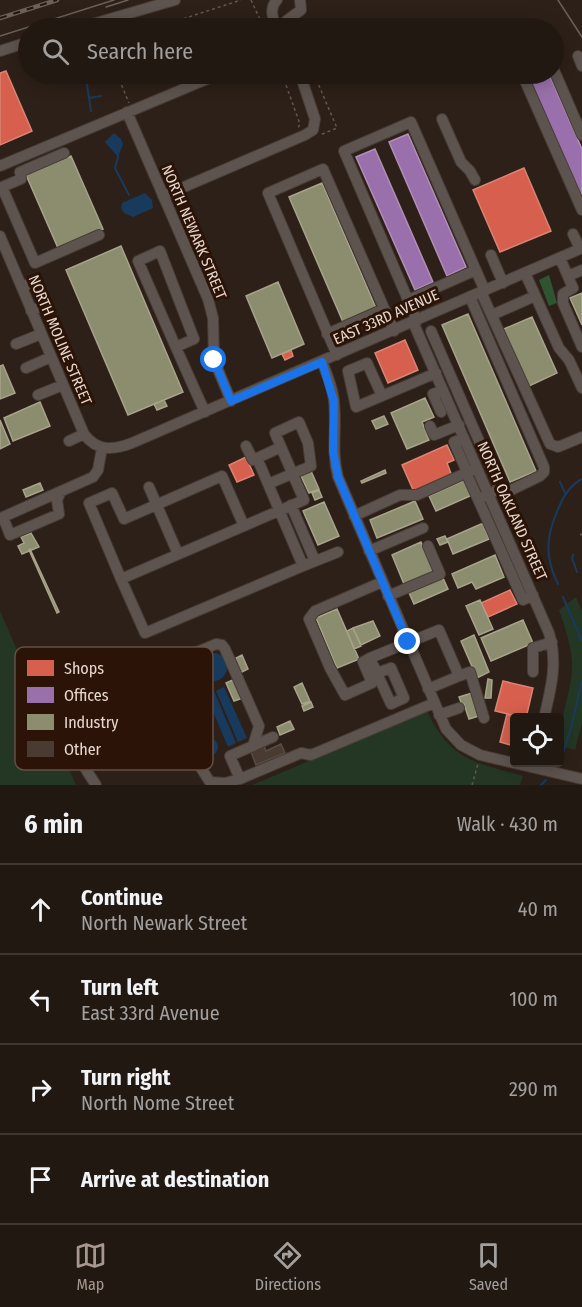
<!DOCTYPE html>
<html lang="en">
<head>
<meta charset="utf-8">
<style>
  body { margin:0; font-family:"Fira Sans Condensed",sans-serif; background:#2a211b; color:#f1f3f6 }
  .controls { position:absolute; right:18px; bottom:18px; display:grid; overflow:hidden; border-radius:6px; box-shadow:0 3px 15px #0003 }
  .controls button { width:54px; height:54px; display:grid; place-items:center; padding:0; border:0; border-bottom:2px solid #3f3732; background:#221812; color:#f1f3f6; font:30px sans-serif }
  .stop { position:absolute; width:18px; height:18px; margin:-14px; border:4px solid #1a73e8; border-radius:50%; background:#fff }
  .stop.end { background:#1a73e8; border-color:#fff; box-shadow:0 2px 6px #0008 }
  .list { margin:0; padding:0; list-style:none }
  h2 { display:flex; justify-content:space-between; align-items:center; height:78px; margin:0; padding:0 24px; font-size:26px }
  h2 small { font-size:20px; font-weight:400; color:#a2a09f }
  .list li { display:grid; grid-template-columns:39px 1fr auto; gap:18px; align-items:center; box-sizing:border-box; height:90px; padding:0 24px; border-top:2px solid #3f3732 }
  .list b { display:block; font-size:22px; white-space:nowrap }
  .list p { margin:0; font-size:20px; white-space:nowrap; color:#a2a09f }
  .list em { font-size:20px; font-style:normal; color:#a2a09f }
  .icon { flex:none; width:33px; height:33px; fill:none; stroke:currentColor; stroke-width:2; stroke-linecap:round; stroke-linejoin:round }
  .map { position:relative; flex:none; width:582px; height:785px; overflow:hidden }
  .search { position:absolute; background:#221812; box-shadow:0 3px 15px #0003; left:18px; right:18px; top:18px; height:66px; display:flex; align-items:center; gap:15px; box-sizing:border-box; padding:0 21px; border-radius:33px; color:#a2a09f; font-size:22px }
  .sheet { height:438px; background:#221812 }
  nav { display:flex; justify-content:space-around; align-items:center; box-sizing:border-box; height:84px; border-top:2px solid #3f3732; background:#221812; font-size:16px; color:#a2a09f }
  nav a { display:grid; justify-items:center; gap:3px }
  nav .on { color:#a7988f }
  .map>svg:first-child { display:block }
  .green { fill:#233724 }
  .forest { fill:#2f5432 }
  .water { fill:#183b5d }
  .shops { fill:#d6604d; stroke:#db8474; stroke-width:1.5 }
  .offices { fill:#9970ab; stroke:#b18fb6; stroke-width:1.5 }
  .industry { fill:#8c8c6e; stroke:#a8a38b; stroke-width:1.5 }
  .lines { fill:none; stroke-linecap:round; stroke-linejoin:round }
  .stream { stroke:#183b5d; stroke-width:2 }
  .building { fill:#4a3b32; stroke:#584d46; stroke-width:1.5 }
  .minor-casing { stroke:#473c36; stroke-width:12 }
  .path { stroke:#615752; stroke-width:1.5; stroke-dasharray:3 3; stroke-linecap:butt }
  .minor { stroke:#5e544f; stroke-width:10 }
  .tram { stroke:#696059; stroke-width:1.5 }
  .rail-casing { stroke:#696059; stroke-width:4.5 }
  .rail { stroke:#2b1407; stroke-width:2; stroke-dasharray:7; stroke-linecap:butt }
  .route { stroke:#1a73e8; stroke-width:8 }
  .labels { text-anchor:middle; stroke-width:6; stroke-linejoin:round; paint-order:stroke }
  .street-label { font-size:15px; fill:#e8d8cf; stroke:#2b1407 }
  .key { fill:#2b1407; stroke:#644f43; stroke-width:1.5 }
  .key-label { font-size:16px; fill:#e8d8cf }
</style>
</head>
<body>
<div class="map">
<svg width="582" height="785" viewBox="0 0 582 785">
  <rect width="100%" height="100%" fill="#2d2018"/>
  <path class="green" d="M576,597L582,611V723L575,750L560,746C559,723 567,703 571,680C575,656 567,633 559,610Z
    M0,611L76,785H0Z
    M427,711C451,761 474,762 523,776L520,785H252Z"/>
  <path class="forest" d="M549,275L557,303L549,306L539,280Z"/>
  <path class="water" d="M114,133L121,139L123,144L118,157L105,142Z
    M145,193L152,200L153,208L133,217L124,213L121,208L122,203Z
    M199 667a14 14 0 1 1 28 0a14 14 0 1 1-28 0Z
    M224,687L247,738L238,742L216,691Z
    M214,691L236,743L228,747L206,695Z
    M200 747a9 9 0 1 1 18 0a9 9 0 1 1-18 0Z"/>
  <path class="shops" d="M6,71L32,131L0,145V73Z
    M524,168L551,231L500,252L473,190Z
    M405,340L418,370L388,383L375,353Z
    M291,350L293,356L285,360L282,354Z
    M447,445L454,460L447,463L452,476L414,492L402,465Z
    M246,457L254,475L237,482L229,465Z
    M510,590L517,604L488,617L481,603Z
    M503,681L533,688L526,718L495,711Z
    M507,714L521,718H514V746L500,742Z"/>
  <path class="offices" d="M532,74H549L582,149V199L528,75Z
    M408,134L466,267L447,276L389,142Z
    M375,149L433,282L415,290L356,157Z"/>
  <path class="industry" d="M71,156L103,229L58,248L26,175Z
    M322,183L376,308L343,322L289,197Z
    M121,246L183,392L128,415L66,270Z
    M278,282L304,344L272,358L246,296Z
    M582,293V325L570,298Z
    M468,314L536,471L510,482L442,325Z
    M532,317L557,373L529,386L504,329Z
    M3,365L15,393L0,399V366Z
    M425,398L434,417L422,422L429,440L407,449L391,413Z
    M164,400L167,406L157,410L154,404Z
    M40,402L50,426L13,441L4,418Z
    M384,416L388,424L376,429L372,421Z
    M0,420L10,444L0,449Z
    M385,470L386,473L362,483L361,481Z
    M311,471L319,489L309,493L301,476Z
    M465,480L472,495L436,511L429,496Z
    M40,483L43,490L26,497L23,490Z
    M319,490L322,497L315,500L312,493Z
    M415,501L423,519L377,538L370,520Z
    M324,502L339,536L318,545L303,511Z
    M481,524H483L489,539L453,554L447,539Z
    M31,533L39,547L22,554L18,546L24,543L21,537Z
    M445,536L448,542L440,545L437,539Z
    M421,542L434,571L404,584L392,555Z
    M30,549L59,612L57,613L29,550Z
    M495,555L504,577L476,589L472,582L458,588L452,574Z
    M443,578L448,589L414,604L409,593Z
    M480,600L493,629L479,635L466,606Z
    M337,609L359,659L337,668L316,618Z
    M523,620L533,643L491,661L481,638Z
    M373,621L380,636L361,645L353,628Z
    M353,628L361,646L354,649L347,631Z
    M474,635L489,672L477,678L461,641Z
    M242,655L248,669L240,673L234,659Z
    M235,679L243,698L234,701L226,683Z
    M488,679L492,680L491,698H485Z
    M302,683L310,701L302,704L294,687Z
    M472,693L479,716L469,719L464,704L462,705L459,697Z
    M311,702L313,707L304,711L302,706Z
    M290,721L294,729L280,735L277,727Z"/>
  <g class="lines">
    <path class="stream" d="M80,74L86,78L91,111
      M89,98L101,96
      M118,157L115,168L129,195
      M560,482L565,493
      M573,555L572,558L577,572
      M558,584C544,556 546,535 559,507C564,495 570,485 582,479
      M563,597L582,641
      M560,762L571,728L582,681
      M541,785L546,780"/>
  </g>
  <path class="building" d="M281,744L285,753L256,765L251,752L264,746L266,751Z"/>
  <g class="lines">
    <g class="minor-casing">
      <path id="minor" d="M277,0C269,8 272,21 279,28
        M79,28L175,0
        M284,28L286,21L301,10L300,0
        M0,51L28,42
        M578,56L582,66
        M554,70L582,135
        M522,74L582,210
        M127,112L208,299L213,318L214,360L231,401
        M442,119L461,162L470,171L475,180
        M64,153L20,172L21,179L2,187L35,263L99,235
        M0,166L219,74
        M163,196L305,135L313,130L315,119L300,74
        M573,234L580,249
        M0,236L84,434C97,452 114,450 132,443L582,248
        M491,255L503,283
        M560,258L573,288L563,294V303L582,347
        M525,273L559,348L569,360L582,388
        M568,276L582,270
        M22,288L33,281
        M481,292L550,444L558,447L582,437
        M470,297L544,467V472L540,476L507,492L500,489L478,499
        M408,300L476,270
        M31,311L44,305
        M492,315L535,296
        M417,321L344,151L411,122L485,291
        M413,322L549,633C558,663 551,688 544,718
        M431,331L500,489
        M327,334L384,309
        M16,344L41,334
        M176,347L194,339L160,251L138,261C160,311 182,362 205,412
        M337,355L268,193L323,169L394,331
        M322,362C327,374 333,388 334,402C337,428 331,451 338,477L446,729L461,745L480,755L582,779
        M26,368L51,357
        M38,395L63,385
        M382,396L367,363L348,371L356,407L436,373
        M441,412L433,394L443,390
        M430,426L434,435L459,425
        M464,438L454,442L467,472
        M69,441L84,434
        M246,446L253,460L281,447L275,433L299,422L308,443L311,466L268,484
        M257,458L303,566L338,552
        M469,479L523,600L533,595
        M149,487L178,554
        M61,491L57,500L59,514L10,535L3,517L93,477L98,470L102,448
        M291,505L315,561
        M354,516L400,495H417L477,468
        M244,526L222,476L124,519L112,493L89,503L121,579L304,500L281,447
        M369,551L423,528
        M121,579L145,633L303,566
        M388,596L440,574L428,546
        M370,658L363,662L372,683L345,695L330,668L309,619L315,611L382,582
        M533,672V648L552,642
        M377,673L391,668L404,698L391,704L370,658L439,630L459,676L428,689
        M459,676L470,672L484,718
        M159,678L167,665L216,644L222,645L225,649L259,726L253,746
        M439,715L459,708
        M273,737L230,756L240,779L301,753L311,755L434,703
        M96,785C40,705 104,710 159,678L190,751L210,782L225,783L240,779"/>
    </g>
    <path class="path" d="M251,0L264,28
      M155,28L241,0
      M300,28L303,21
      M117,74L129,103
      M282,74L300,124L298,128
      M314,74L337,128L320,135
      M580,535L582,534
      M472,785L478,764"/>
    <use href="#minor" class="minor"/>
    <path class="tram" d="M558,0L582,37
      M106,7L128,0
      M0,36L114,0"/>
    <g class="rail-casing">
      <path id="rail" d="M0,18L57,0"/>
    </g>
    <use href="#rail" class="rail"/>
  </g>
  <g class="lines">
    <path class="route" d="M214,360L231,401L322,362L334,402L333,451L338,477L408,642"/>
  </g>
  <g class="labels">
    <g class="street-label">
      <text transform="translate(194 232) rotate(67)" y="5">NORTH NEWARK STREET</text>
      <text transform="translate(386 317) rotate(-24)" y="5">EAST 33RD AVENUE</text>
      <text transform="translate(60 340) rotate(67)" y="5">NORTH MOLINE STREET</text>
      <text transform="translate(512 511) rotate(66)" y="5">NORTH OAKLAND STREET</text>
    </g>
  </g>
  <rect x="15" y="647" width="198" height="123" rx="9" class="key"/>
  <rect x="27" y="660" width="27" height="16" fill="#d6604d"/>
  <rect x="27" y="687" width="27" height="16" fill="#9970ab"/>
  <rect x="27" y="714" width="27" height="16" fill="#8c8c6e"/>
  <rect x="27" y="741" width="27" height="16" fill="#4a3b32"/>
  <g class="key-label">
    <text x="64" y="674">Shops</text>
    <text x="64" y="701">Offices</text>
    <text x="64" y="728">Industry</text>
    <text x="64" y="755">Other</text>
  </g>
</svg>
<div class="controls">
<button><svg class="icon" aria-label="locate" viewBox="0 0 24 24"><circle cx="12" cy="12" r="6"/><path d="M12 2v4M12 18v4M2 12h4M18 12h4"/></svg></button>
</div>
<div class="stop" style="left:214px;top:360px"></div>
<div class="stop end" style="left:408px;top:642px"></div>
<div class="search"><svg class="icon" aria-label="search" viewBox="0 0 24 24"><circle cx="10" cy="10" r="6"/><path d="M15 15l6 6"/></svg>Search here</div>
</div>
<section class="sheet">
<h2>6 min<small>Walk · 430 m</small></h2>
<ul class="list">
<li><svg class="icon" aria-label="ahead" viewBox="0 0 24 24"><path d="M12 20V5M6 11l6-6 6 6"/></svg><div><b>Continue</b><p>North Newark Street</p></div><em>40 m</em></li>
<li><svg class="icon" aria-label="left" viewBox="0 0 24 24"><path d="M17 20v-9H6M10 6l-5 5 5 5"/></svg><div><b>Turn left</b><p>East 33rd Avenue</p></div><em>100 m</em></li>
<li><svg class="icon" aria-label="right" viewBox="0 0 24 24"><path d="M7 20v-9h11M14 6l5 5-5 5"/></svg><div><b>Turn right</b><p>North Nome Street</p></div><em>290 m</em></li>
<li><svg class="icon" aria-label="arrive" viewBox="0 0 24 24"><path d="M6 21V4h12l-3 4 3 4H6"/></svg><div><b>Arrive at destination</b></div></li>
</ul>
</section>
<nav>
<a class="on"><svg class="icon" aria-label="map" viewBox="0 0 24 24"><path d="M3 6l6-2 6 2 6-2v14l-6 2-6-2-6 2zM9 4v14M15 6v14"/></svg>Map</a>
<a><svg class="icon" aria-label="directions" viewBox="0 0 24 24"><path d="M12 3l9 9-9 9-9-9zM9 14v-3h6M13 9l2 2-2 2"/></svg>Directions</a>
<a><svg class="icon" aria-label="saved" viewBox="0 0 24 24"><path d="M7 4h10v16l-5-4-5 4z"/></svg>Saved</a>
</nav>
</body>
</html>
